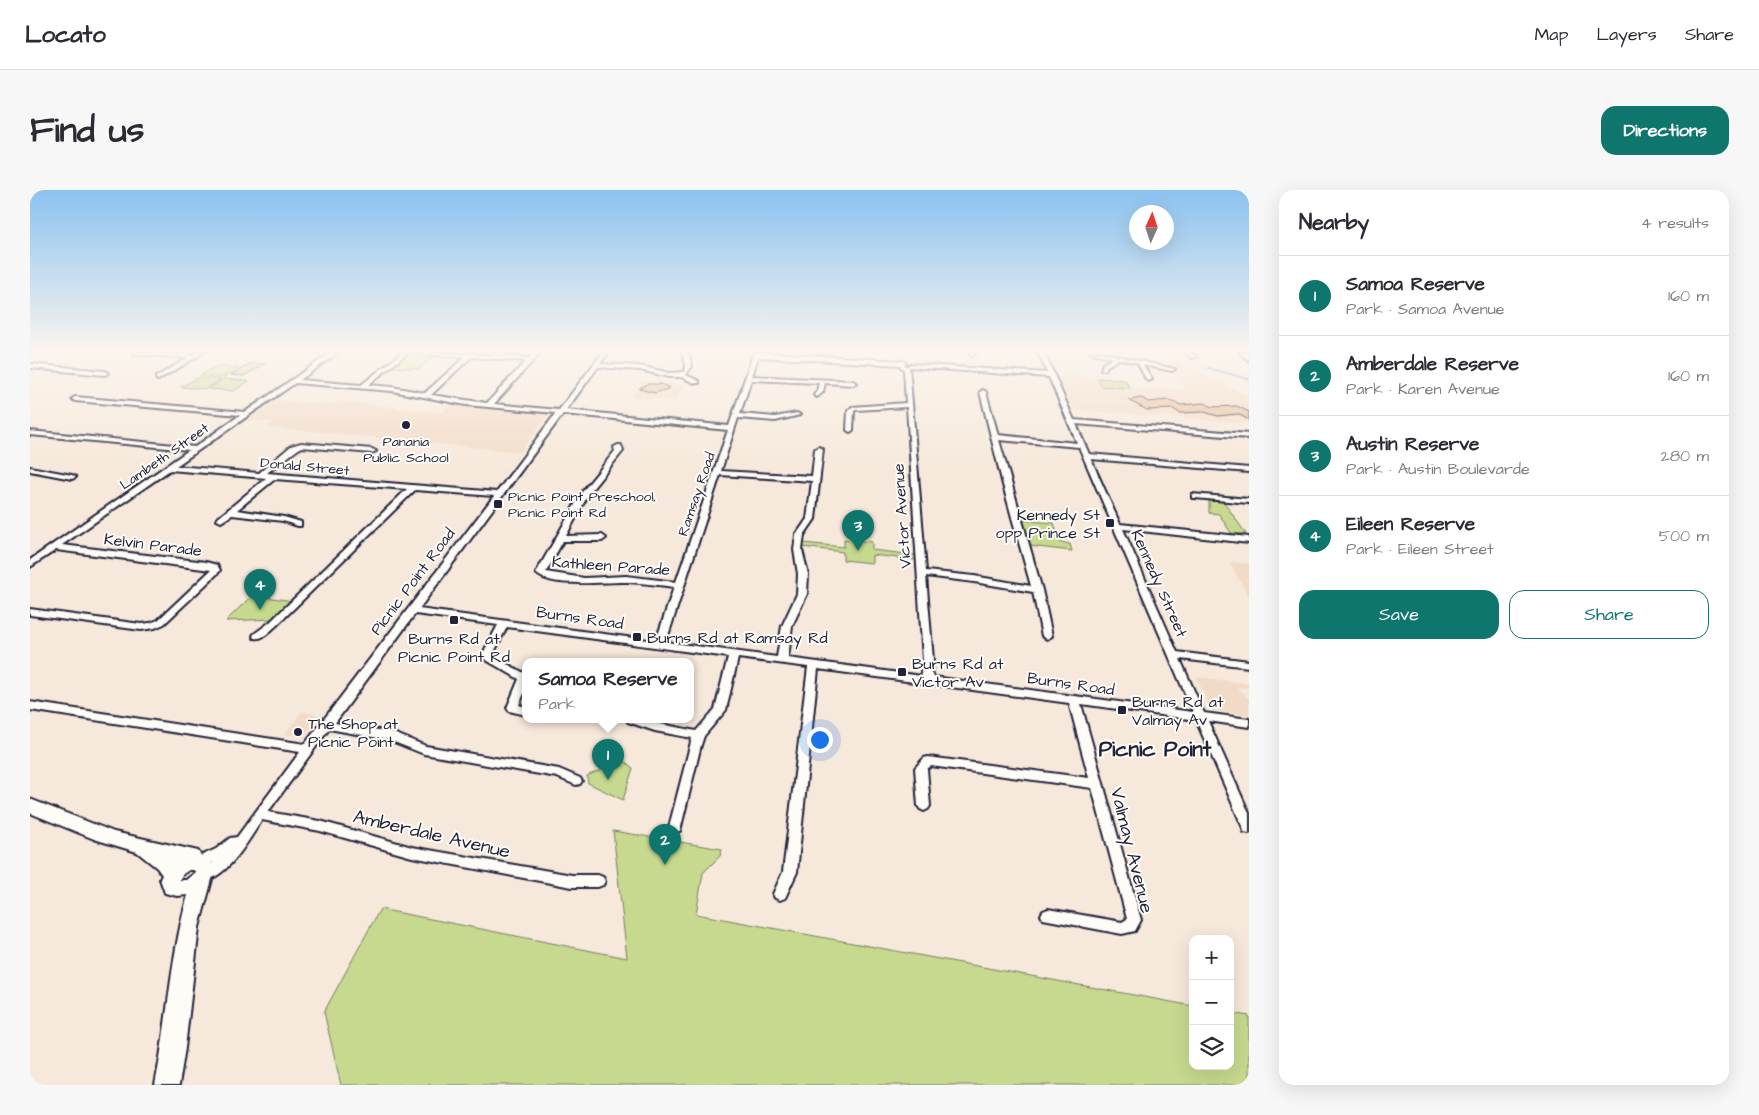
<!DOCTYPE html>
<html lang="en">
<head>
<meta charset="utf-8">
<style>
  body { margin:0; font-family:"Architects Daughter",sans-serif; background:#f7f7f7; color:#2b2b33 }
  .controls { position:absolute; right:15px; bottom:15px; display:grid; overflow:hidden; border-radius:10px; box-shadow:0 5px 20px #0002 }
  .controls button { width:45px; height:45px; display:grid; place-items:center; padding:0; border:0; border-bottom:1px solid #e1e1e2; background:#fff; color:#2b2b33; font:25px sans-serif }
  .compass { position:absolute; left:1099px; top:15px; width:45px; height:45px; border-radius:50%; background:#fff; box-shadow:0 5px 20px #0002; rotate:3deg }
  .you { position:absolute; left:789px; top:549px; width:18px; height:18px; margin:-12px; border:4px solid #fff; border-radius:50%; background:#1a73e8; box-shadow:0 0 0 8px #1a73e833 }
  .badge { display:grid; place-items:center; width:32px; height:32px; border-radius:50%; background:#0f766e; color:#fff; font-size:16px; font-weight:700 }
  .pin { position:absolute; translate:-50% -41px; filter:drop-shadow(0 1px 2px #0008) }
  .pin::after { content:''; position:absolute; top:26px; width:18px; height:15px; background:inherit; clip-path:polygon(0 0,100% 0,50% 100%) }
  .popup { position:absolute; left:492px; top:468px; width:172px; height:65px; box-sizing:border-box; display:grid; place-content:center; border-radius:10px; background:#fff; filter:drop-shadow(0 1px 4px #0005); font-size:16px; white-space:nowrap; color:#7c7c81 }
  .popup b { font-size:19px; color:#2b2b33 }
  .popup::after { content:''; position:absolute; left:50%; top:100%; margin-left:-10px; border:10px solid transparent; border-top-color:#fff }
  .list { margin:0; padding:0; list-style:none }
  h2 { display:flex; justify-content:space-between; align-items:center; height:65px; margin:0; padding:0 20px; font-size:21px }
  h2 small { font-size:16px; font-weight:400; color:#7c7c81 }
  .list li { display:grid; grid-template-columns:32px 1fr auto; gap:15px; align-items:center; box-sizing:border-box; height:80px; padding:0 20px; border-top:1px solid #e1e1e2 }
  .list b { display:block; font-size:19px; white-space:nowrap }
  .list p { margin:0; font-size:16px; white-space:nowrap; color:#7c7c81 }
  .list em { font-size:16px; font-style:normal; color:#7c7c81 }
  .actions { display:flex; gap:10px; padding:15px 20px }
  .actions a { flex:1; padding:11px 0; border:1px solid #0f766e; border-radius:15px; text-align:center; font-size:18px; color:#0f766e }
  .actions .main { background:#0f766e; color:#fff }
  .icon { flex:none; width:28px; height:28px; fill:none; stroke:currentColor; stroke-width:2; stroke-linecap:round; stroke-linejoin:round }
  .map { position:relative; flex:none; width:1219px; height:895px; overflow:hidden; border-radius:15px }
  header { display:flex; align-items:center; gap:30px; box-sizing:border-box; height:70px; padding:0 25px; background:#fff; border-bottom:1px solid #e1e1e2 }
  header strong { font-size:24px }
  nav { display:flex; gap:28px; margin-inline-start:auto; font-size:18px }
  .intro { display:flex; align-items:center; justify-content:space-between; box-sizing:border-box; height:120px; padding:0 30px }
  h1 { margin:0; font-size:35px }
  .button { padding:12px 22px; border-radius:15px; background:#0f766e; color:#fff; font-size:18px; font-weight:700 }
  main { display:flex; gap:30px; padding:0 30px }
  aside { flex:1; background:#fff; border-radius:15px; box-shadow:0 5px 20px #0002 }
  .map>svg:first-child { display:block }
  .built { fill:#f1dac6 }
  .green { fill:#c6d98e; stroke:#747e64 }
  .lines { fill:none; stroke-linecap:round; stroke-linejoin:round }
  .stream { stroke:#6d8fb1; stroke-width:2 }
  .building { fill:#e6ba96; stroke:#22223b }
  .minor-casing { stroke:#22223b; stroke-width:4 }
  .major-casing { stroke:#22223b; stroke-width:4 }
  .minor { fill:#fdfcf7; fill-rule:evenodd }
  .major { fill:#fdfcf7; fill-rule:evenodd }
  .poi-dot { fill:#22223b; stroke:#fdfcf7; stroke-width:2 }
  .labels { text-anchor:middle; stroke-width:4; stroke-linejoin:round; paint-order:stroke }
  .far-poi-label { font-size:14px; fill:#22223b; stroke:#fdfcf7 }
  .far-street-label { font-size:14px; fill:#22223b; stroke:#fdfcf7 }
  .poi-label { font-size:16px; fill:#22223b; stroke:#fdfcf7; text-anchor:start }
  .street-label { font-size:16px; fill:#22223b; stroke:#fdfcf7 }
  .near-street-label { font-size:19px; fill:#22223b; stroke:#fdfcf7 }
  .district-label { font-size:21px; font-weight:bold; fill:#22223b; stroke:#fdfcf7 }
</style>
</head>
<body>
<header>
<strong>Locato</strong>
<nav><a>Map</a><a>Layers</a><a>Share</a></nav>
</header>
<div class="intro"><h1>Find us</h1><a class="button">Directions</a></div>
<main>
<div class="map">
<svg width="1219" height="895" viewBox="0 0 1219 895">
  <rect width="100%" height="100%" fill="#f6e8da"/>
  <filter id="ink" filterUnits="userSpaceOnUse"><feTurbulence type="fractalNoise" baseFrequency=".02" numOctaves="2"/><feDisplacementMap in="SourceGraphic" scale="10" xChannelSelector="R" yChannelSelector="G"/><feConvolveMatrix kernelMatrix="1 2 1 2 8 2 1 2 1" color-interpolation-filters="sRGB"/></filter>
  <g filter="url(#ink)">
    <path class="built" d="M1131,167L1155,175L1219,206V233L1044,220L1028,184L1096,189L1102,197L1156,200Z
      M612,191L654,195L646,211L602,207Z
      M245,210L303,214L307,211L412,223L421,214L520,223L490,262L237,237L244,232L216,230Z
      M1199,372L1219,374V406Z
      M1166,487L1219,494V498L1207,497L1219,509V525L1181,520Z
      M272,522L290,525L275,545L272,547L255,544Z"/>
    <path class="green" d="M384,162L407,164L389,179L360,177L376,164Z
      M185,176L209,178L194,187L170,186Z
      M167,188L191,189L176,199L151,197Z
      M1067,188L1095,190L1100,198L1071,196Z
      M194,189L219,191L204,201L178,199Z
      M1179,311L1194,312L1216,344L1201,343L1189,324L1179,323Z
      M991,330L1024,333L1030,352L1040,354L1042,361L999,356Z
      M814,349L842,352V360L885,365L886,370L842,365V373L813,370V362L772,357L773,353L814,357Z
      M222,405L263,411L245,429L196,431Z
      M593,570L603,578L593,610L558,593L557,586Z
      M583,641L692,659L690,666L673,683L666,724L1163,816V876H1200V823L1219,826V895H311L294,822L350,719L597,768Z"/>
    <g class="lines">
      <path class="stream" d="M1178,178L1219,189"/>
    </g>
    <path class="building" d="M221,173L235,174L214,186L201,185Z
      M617,194H631L640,198L625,203L609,199Z
      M1112,208L1118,212L1138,210L1151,215L1175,213L1182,217L1207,216L1219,222V230L1208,224L1188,226L1174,222L1150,223L1143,219L1117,220L1098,210Z"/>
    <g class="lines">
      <g class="minor-casing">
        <path id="minor" d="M102,162L163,165L168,162H175L128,190L126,189V187L158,168L105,164Z
          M302,162H309L270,190L331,195L373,162H379L338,195L362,197L395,203L435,167L393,164L390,162L438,164L444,162V164L499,168L505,162H511L464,214L529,220L573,162H579L570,174L610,176L639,183L654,182L656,176L652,162H658L662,176L656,185L669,191V193H665L651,187H639L610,180L568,177L536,220L699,236L724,162L873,171L876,173L874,174L877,177L880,174L1017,183L1008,162H1014L1044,230L1219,244V248L1046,234L1059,264L1219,278V282L1061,269L1090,334L1219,347V353L1093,339L1147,462L1219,471V477L1150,469L1174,523L1219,529V537L1178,531L1219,623V643L1214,642L1213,638L1166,530L1051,514L1111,730L1105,741L1092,744L1013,729L1011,725L1013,721L1018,719L1092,732L1097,729L1062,598L901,576L897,579L900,616L898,619L894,621L890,619L888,616L885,578L894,568L898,567L1059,588L1039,513L788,479L767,682L755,708L750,710L745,708L743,704L753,682L778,477L708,468L696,520L674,546L671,555L651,637L650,641L645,642L640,641L639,637L662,548L625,541L598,532L596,529H613L626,533L666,541L685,519L698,467L477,437L462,466L496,484V499L489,515L496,517V525L479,521L477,518L489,489L451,467L468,435L385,424L305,533L361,542L396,556L529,579L550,588L552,591L550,594L546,595L527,587L394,564L359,550L299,539L238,622L290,631L382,657L542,685H568L573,687L575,691L573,695L568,697H542L382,667L290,641L232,630C221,646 193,697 169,689L167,685L169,681L184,672L169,678L164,677L162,673L164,669L186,659L200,648L207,647L270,562L0,520V512L275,554L464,306L385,300L246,436C240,441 233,450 224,448L223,446L224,444L240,432L377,299L245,289L207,320L254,327L271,332V336H268L253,331L202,325L191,332L187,330L188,328L236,288L140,280L32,355L176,372L187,375L190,380L189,382L134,434L125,438L111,440L0,425V419L111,434L120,433L128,430L181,380L26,360L0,377V370L159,260L0,245V241L165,257L210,225L45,211L42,209L45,207L215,222ZM441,167L496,171L457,213L401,205ZM728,167L871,175L870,176L874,180L876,213L822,217L818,221L817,240L820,242L823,240L824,221L826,220L877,217L893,470L891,483L892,486L758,468L762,436L777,404L778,384L772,360L774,345L785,329L793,259L789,257L785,259L782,286L691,281L708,228L745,231L770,225L767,223L745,227L710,224L721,190L789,193L787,201L784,205L787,207L793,202L795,193L823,195L826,193L823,191L722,186ZM879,177L1019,187L1047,253L968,245L956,202L953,200L950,202L973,295L1001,396L944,386L896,381ZM265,193L362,201L436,215L526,223L467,302L237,283L267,260L272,257L342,263L346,261L342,259L271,253L261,256L229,283L146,276ZM533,224L698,240L646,392L596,386L554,388L516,382L533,351H572L576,348L572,345L536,346L559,303L593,261L591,255H588L584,257L585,261L552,302L506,383C520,399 577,391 598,392C613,393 629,395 644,397L626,451L389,419ZM969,250L1049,257L1163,522L904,487L901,483L903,470L896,386L944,392L1003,402L1012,446L1017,449L1022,446L1012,400ZM690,285L782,291L777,329L766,345L764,360L768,384L767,404L752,436L747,467L636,452Z
          M941,162H947L942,166L939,164Z
          M1059,162H1070L1145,179L1142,181L1113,175L1122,189L1119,191L1116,189L1108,173L1089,169L1077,176L1075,180H1071L1073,174L1083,168Z
          M1154,162H1161L1167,167L1162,168Z
          M1209,162H1215L1219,166V171Z
          M0,174L75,181L78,183L75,185L0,178Z
          M0,277L42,285L46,287L42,289L0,281Z
          M1162,304L1219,309V313L1165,308H1162Z"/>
      </g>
      <g class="major-casing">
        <path id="major" d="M0,609L84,642L168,661L172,667L181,671L184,682L169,737L155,858L149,895H125C138,832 140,767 158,705L147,706L135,703L130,689L132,685L127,678L107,662L64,649L0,623ZM159,680H163L166,682L156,690H149L153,684Z"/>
      </g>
      <use href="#minor" class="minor"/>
      <use href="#major" class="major"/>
    </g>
  </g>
  <linearGradient id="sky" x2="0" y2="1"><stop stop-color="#8bc2f1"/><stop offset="0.56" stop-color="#fbf5ee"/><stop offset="1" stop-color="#fbf5ee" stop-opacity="0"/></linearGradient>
  <rect width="1219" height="287" fill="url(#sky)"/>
  <g class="poi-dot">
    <circle cx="376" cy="235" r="5"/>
    <rect x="463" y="309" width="10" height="10" rx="2.5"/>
    <rect x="1075" y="328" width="10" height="10" rx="2.5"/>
    <rect x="419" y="425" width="10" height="10" rx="2.5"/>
    <rect x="602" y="442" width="10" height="10" rx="2.5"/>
    <rect x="867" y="477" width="10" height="10" rx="2.5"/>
    <rect x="1087" y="515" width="10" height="10" rx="2.5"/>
    <circle cx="268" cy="542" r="5"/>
  </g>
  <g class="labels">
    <g class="far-poi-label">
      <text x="376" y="256">Panania<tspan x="376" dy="16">Public School</tspan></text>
      <text x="478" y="311" text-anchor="start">Picnic Point Preschool,<tspan x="478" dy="16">Picnic Point Rd</tspan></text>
    </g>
    <g class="far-street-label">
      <text transform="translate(134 266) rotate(-35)" y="5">Lambeth Street</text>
      <text transform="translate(275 276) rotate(5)" y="5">Donald Street</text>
      <text transform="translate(666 304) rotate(-71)" y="5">Ramsay Road</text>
    </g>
    <g class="poi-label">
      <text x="1070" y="330" text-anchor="end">Kennedy St<tspan x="1070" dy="18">opp Prince St</tspan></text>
      <text x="617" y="453">Burns Rd at Ramsay Rd</text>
      <text x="424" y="454" text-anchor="middle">Burns Rd at<tspan x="424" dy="18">Picnic Point Rd</tspan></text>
      <text x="882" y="479">Burns Rd at<tspan x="882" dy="18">Victor Av</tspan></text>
      <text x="1102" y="517">Burns Rd at<tspan x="1102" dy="18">Valmay Av</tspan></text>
      <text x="278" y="539">The Shop at<tspan x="278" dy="18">Picnic Point</tspan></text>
    </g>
    <g class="street-label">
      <text transform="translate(871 326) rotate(-94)" y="6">Victor Avenue</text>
      <text transform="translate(123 354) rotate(7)" y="6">Kelvin Parade</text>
      <text transform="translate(581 375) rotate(4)" y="6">Kathleen Parade</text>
      <text transform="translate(382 391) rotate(-53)" y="6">Picnic Point Road</text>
      <text transform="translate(1130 393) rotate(66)" y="6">Kennedy Street</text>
      <text transform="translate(550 427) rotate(8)" y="6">Burns Road</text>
      <text transform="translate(1041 493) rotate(8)" y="6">Burns Road</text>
    </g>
    <g class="near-street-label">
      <text transform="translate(402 643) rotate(13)" y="7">Amberdale Avenue</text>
      <text transform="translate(1103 660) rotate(76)" y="7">Valmay Avenue</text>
    </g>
    <g class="district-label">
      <text x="1125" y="566">Picnic Point</text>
    </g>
  </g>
</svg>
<div class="controls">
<button>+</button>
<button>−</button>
<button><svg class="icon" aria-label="layers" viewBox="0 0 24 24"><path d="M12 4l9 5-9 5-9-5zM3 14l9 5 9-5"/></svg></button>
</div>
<svg class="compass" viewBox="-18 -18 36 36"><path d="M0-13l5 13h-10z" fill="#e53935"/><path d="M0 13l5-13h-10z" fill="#7c7c81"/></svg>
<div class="you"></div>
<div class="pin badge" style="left:578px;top:590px">1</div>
<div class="popup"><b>Samoa Reserve</b>Park</div>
<div class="pin badge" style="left:635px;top:675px">2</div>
<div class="pin badge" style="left:828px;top:361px">3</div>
<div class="pin badge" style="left:230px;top:420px">4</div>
</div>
<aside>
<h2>Nearby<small>4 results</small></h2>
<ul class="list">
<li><span class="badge">1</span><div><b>Samoa Reserve</b><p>Park · Samoa Avenue</p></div><em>160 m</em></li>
<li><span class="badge">2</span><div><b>Amberdale Reserve</b><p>Park · Karen Avenue</p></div><em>160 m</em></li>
<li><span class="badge">3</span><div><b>Austin Reserve</b><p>Park · Austin Boulevarde</p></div><em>280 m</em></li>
<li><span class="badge">4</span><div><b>Eileen Reserve</b><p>Park · Eileen Street</p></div><em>500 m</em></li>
</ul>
<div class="actions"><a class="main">Save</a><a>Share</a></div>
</aside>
</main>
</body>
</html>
